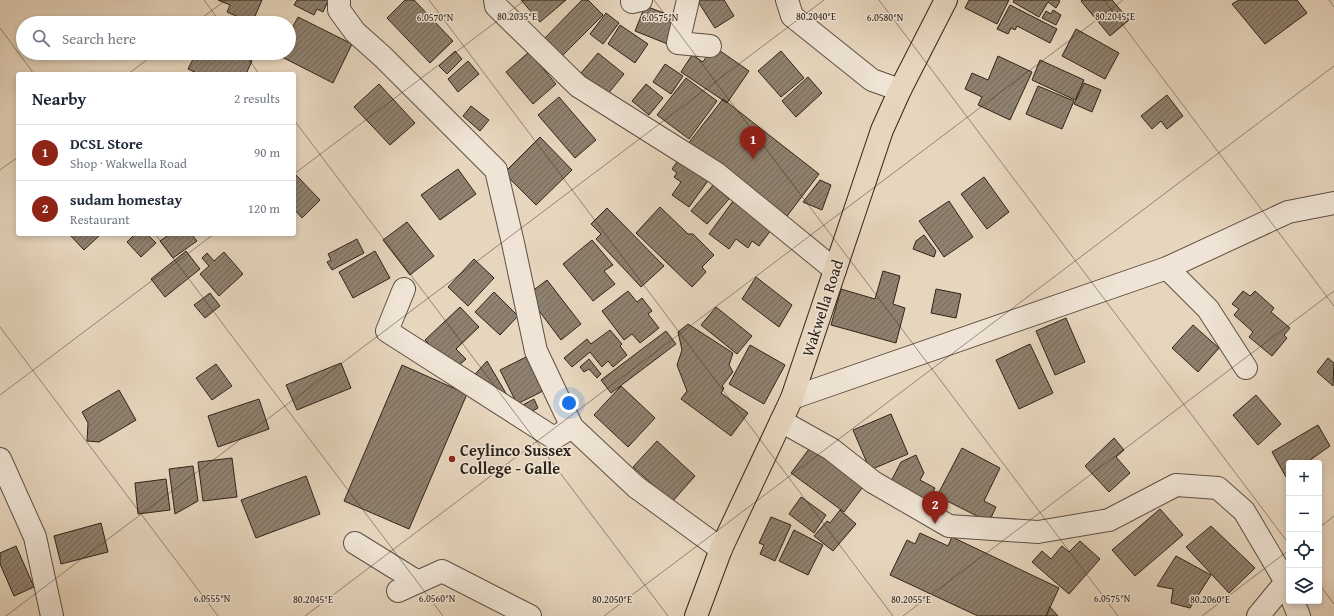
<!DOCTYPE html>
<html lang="en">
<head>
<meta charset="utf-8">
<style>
  body { margin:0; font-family:"Gentium Book Plus",serif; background:#f2f2f3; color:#1f2937 }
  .controls { position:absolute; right:12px; bottom:12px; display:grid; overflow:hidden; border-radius:4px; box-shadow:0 2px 6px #0003 }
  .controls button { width:36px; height:36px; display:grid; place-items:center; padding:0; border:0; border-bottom:1px solid #e0e1e3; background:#fff; color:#1f2937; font:20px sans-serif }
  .you { position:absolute; left:569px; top:403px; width:14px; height:14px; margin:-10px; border:3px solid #fff; border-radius:50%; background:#1a73e8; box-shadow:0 0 0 6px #1a73e833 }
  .badge { display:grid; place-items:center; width:26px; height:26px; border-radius:50%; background:#8f2418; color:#fff; font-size:13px; font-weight:700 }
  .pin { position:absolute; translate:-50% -33px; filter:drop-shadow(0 1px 2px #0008) }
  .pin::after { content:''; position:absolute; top:21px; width:14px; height:12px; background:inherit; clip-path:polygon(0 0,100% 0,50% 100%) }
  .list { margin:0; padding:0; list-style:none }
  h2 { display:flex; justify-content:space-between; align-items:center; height:52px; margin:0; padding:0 16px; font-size:17px }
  h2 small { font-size:13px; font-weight:400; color:#747a83 }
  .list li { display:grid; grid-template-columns:26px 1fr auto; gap:12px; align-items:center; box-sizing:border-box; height:56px; padding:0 16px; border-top:1px solid #e0e1e3 }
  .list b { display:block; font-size:15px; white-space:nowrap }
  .list p { margin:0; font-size:13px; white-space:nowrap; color:#747a83 }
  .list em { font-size:13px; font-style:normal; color:#747a83 }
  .icon { flex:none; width:22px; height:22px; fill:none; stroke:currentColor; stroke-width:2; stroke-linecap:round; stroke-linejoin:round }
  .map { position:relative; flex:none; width:1334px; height:616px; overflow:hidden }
  .search { position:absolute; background:#fff; box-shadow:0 2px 6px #0003; left:16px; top:16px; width:280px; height:44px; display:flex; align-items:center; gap:10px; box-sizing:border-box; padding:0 14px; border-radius:22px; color:#747a83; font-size:15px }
  .panel { position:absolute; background:#fff; box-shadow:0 2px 6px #0003; left:16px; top:72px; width:280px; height:164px; border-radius:4px }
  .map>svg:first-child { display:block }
  .building { fill:url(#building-hatch); stroke:#2f241a }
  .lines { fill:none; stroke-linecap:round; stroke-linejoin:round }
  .minor-casing { stroke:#5d5043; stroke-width:24 }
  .major-casing { stroke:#2f241a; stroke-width:24 }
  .minor { stroke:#efe4d5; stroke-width:22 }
  .major { stroke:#e7d6be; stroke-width:22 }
  .ticks { fill:none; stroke:#2f241a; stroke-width:1; stroke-opacity:0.45 }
  .poi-dot { fill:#8f2418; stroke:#efe4d5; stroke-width:1.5 }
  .labels { text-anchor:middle; stroke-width:3; stroke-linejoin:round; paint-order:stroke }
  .street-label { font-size:16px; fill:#2f241a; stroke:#efe4d5 }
  .poi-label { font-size:16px; font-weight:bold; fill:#2f241a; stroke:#efe4d5; text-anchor:start }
  .ticks-label { font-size:10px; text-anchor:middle; fill:#2f241a; stroke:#efe4d5; stroke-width:3; stroke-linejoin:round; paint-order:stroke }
</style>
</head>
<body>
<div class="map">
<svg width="1334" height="616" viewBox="0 0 1334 616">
  <defs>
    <pattern id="building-hatch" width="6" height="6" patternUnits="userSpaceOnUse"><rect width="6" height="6" fill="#8f816f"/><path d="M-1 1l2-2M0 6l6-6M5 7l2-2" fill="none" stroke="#75695a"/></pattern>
  </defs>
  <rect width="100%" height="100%" fill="#e7d6be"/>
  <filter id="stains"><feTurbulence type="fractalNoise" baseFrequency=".005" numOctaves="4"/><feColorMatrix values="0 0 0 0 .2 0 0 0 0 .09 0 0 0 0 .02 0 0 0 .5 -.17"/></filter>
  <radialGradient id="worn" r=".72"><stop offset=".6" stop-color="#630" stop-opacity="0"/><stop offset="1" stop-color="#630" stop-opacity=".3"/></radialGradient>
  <path class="building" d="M218,0H262L252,23L227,12L230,5Z
    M297,0H326L328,1L323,12L317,9L314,15L294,5Z
    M405,0H414L453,41L430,63L387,18Z
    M521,0H566L540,22Z
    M582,0H588L603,15L562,56L544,39Z
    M697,0H724L734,16L715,28Z
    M969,0H1009L997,24L965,8Z
    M1014,0H1058L1060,1L1056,8L1048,2L1039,17L1013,2Z
    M1082,0H1112L1129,20L1110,36L1081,1Z
    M1239,0H1297L1307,13L1265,44L1232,4Z
    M1010,5L1057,29L1050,43L1017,26L1015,30L1011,28L1008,34L997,29Z
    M645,6L680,19L670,45L635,31Z
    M1053,10L1061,15L1056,25L1042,18L1046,11L1051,14Z
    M606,13L619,23L603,44L590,34Z
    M298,17L352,44L333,83L278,55L280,53H289V34Z
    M620,25L648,44L635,63L608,44Z
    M1076,29L1119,53L1105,79L1062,56Z
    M713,46L749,71L727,103L681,72L692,55L703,62Z
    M455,51L462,59L447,74L439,66Z
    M781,51L804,78L781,97L758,71Z
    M529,52L556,84L533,104L506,72Z
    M196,53H235L252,61L246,74H199L188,69Z
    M598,53L624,74L607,95L581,73Z
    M998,56L1032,72L1010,120L978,105L982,97L965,89L972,73L988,80Z
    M1040,60L1084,80L1075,100L1032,80Z
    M468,61L479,74L458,92L448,79Z
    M665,64L683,76L671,94L653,82Z
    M808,77L822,93L796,117L782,101Z
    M686,78L717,101L689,139L657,115Z
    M1084,83L1101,90L1092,112L1074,104Z
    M379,84L415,123L390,145L354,107Z
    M646,84L663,98L649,115L632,101Z
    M1038,86L1074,101L1062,129L1026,114Z
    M1167,95L1183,116L1167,129L1161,121L1152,129L1141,116Z
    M559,97L596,140L575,158L538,115Z
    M723,99L819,174L784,220L687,145Z
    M471,106L489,120L480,131L463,116Z
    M540,137L572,170L536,205L504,173Z
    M682,155L710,178L689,207L672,195L681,182L674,177L677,173L672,169Z
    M458,169L476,194L440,220L421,195Z
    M296,175L320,200L302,218L294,209V176Z
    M984,177L1009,212L987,229L961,194Z
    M820,180L831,185L822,210L803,202Z
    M713,185L729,199L707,224L691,211Z
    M736,197L774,226L759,246L752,241L748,248L736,239L729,249L709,234Z
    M949,201L973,237L944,257L919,221Z
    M660,207L688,234H693L714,255L702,267L706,272L692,287L636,233Z
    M607,208L664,266L641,287L596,239L601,234L591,224Z
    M407,222L434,256L410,275L383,240Z
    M71,234H101L84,250L70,235Z
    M135,234H147L156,243L141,257L127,242Z
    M170,234H191L197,241L173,258L160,241Z
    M924,235L936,251L934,257L913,249L916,241Z
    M357,239L364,253L332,270L327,262L331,260L328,254Z
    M592,240L613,265L604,271L615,284L593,301L563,264Z
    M186,251L200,269L165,297L151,279Z
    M375,251L390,278L353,298L339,272Z
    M224,252L243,274L219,296L200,274L209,266L202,258L207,253L214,261Z
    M474,259L494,278L468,306L448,287Z
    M883,271L900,276L893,304L905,308L896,343L831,325L841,289L875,299Z
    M756,277L792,305L779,327L742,299Z
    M547,280L581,324L561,340L527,295Z
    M936,289L961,294L956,318L931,313Z
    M628,291L637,302L642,298L652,311L648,314L659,328L640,343L632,334L624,340L602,311Z
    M1243,291L1250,296L1255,291L1274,308L1271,312L1290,328L1284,335L1287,338L1272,356L1249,337L1253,332L1234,315L1239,309L1232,304Z
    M494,292L518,316L500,335L475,312Z
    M210,293L220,306L205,318L194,305Z
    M460,307L479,327L456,349L466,359L454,370L425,340Z
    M716,307L752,336L737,354L701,325Z
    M1066,318L1085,362L1055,375L1036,331Z
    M688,324L733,353L729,365L733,372L722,386L724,388L721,393L748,413L731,436L681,399L687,391L677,365L682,350L678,332Z
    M1193,325L1219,348L1198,372L1172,348Z
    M610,330L622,344L620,346L627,355L613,367L608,361L602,367L590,352L572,367L564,358L587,339L591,344Z
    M666,331L676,344L611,393L601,380Z
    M1030,344L1053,393L1019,409L996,360Z
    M750,345L785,365L764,404L729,384Z
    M526,357L543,391L517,404L500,370Z
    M1328,358L1334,363L1333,386L1317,372Z
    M589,359L601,374L597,378L589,369L584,372L580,367Z
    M487,361L514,407L468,382Z
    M341,363L351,388L297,410L286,385Z
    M216,364L232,386L212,400L196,378Z
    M402,365L467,394L409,529L344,501Z
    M621,386L655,418L628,447L594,415Z
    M119,390L136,420L99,442L87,441L88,423L82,412Z
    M1256,395L1281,424L1258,445L1233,415Z
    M259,399L269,429L218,447L208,416Z
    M534,399L538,408L523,416L519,407Z
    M891,414L908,454L870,470L853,430Z
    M1318,425L1330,446L1306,463H1289V475L1286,477L1272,452Z
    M1114,438L1124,450L1116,457L1130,473L1109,492L1085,466Z
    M657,441L695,476L672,502L633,467Z
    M812,445L865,484L844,512L791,473Z
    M962,448L1000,468L984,501L996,507L989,522L937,496Z
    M916,455L924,473L920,480L935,488L926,506L888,487L901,462Z
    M232,458L237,497L203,501L198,462Z
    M193,466L198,501L175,514L169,469Z
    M306,476L320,514L256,538L241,500Z
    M166,479L170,510L138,514L135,483Z
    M801,497L826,515L814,533L789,514Z
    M1160,509L1183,535L1135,576L1112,550Z
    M840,510L856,524L833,551L814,536L827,521L830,523Z
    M771,517L791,525L775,561L760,554L764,545L759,543Z
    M101,523L108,552L61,564L54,536Z
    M1211,526L1255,568L1229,593L1186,547Z
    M794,530L823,545L808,575L779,561Z
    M920,533L948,546L952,537L1059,588L1046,616H978L890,575L907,540L915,544Z
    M1080,541L1100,559L1069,594L1032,562L1042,551L1051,559L1062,546L1069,552Z
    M16,546L34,587L14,596L0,564V553Z
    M1176,556L1211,575L1190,608L1171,603L1173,589L1157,586Z
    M1050,607L1058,616H1046Z"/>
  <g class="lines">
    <g class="minor-casing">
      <path id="minor" d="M339,0V10L355,32L383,57L496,170L513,243L536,351L572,427L636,487L721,549
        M495,0L496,6L578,86L716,173L835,270
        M688,0L678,43L710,46
        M787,0L792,16L872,80L900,90
        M632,2L641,0
        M1167,268L1208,309L1246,368
        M404,289L387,331L554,438L572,427
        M792,398L1167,268L1288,212L1334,203
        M781,421L831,449L873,482L949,526L1038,532L1109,520L1176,485L1218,488L1244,511L1286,582L1289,590
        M0,459L35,537L52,616
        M355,543L418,582
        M398,591L442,571L530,616
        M1293,601L1299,616
        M1258,616L1286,582"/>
    </g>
    <g class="major-casing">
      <path id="major" d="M696,616L721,549L792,398L882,130L900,90L946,0"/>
    </g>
    <use href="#minor" class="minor"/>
    <use href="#major" class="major"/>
  </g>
  <path class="ticks" d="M204,0L221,23M429,0L893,616M654,0L1118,616M879,0L1289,544M1104,0L1334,306M1329,0L1334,7M195,23L226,0M0,28L34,74M244,53L259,74M128,74L156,53M294,120L668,616M0,170L18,157M294,174L525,0M155,234L443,616M0,327L218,616M0,395L214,234M1319,528L1334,516M1319,584L1334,604M6,616L824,0M305,616L1123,0M604,616L1334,66M903,616L1334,291M1202,616L1289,550"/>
  <circle class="poi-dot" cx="452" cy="459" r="4"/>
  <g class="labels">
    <g class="street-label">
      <text transform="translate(822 308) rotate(-72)" y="6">Wakwella Road</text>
    </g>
    <g class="poi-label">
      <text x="460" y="456">Ceylinco Sussex<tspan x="460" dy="18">College - Galle</tspan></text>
    </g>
  </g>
  <g class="ticks-label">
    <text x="517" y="20">80.2035°E</text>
    <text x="816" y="20">80.2040°E</text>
    <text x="1115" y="20">80.2045°E</text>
    <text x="435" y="21">6.0570°N</text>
    <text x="660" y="21">6.0575°N</text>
    <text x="885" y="21">6.0580°N</text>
    <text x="212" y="602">6.0555°N</text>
    <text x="437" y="602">6.0560°N</text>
    <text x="1112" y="602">6.0575°N</text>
    <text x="313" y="603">80.2045°E</text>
    <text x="612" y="603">80.2050°E</text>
    <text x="911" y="603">80.2055°E</text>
    <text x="1210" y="603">80.2060°E</text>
  </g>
  <rect width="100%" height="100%" filter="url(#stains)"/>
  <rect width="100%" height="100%" fill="url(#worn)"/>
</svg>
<div class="controls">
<button>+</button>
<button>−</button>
<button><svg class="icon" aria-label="locate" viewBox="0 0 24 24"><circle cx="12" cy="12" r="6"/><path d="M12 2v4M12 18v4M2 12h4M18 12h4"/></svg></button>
<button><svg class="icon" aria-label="layers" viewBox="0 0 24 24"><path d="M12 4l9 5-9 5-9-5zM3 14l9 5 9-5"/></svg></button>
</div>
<div class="you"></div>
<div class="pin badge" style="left:753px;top:159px">1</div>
<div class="pin badge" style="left:935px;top:524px">2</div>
<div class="search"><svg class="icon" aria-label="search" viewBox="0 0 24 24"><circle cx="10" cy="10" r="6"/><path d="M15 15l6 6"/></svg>Search here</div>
<section class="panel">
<h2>Nearby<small>2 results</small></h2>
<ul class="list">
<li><span class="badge">1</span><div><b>DCSL Store</b><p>Shop · Wakwella Road</p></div><em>90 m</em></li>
<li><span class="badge">2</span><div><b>sudam homestay</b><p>Restaurant</p></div><em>120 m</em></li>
</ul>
</section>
</div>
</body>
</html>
